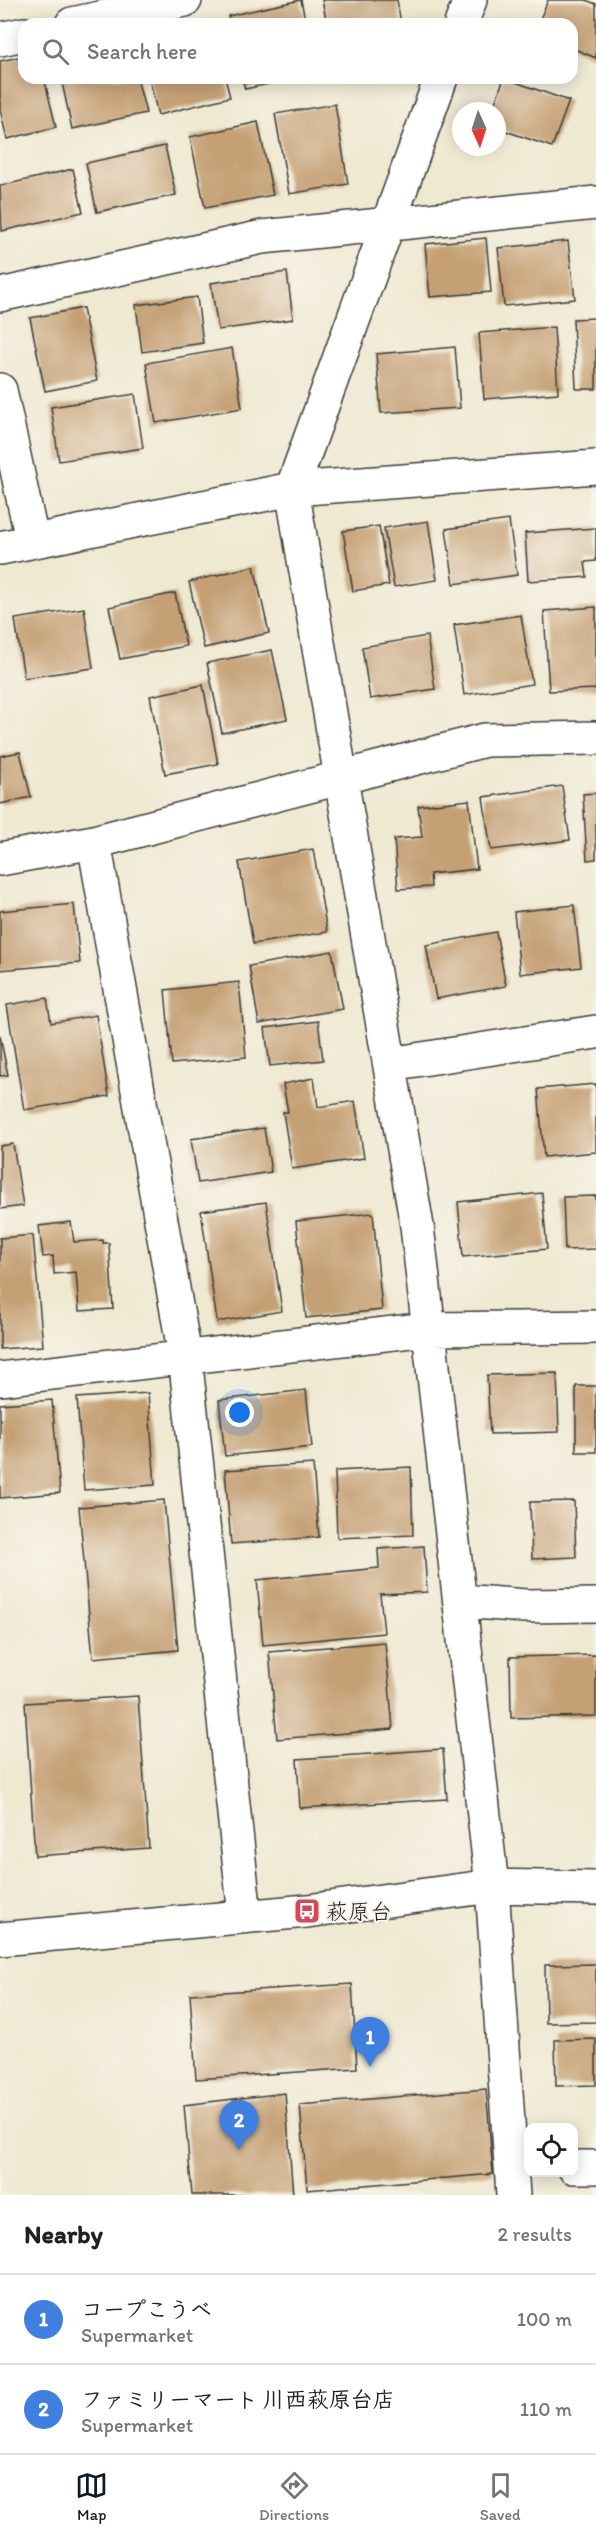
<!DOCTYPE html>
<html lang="en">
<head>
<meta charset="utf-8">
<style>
  body { margin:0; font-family:Itim,"Klee One",sans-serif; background:#f2f2f2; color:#202124 }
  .controls { position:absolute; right:18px; bottom:18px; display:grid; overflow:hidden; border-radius:12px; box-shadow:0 3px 15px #0003 }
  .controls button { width:54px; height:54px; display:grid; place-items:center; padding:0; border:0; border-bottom:2px solid #e0e0e0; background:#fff; color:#202124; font:30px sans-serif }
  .compass { position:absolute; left:452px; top:102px; width:54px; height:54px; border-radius:50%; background:#fff; box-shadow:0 3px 15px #0003; rotate:177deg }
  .you { position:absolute; left:240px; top:1413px; width:21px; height:21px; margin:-15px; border:4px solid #fff; border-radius:50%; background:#1a73e8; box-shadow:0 0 0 9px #1a73e833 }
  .badge { display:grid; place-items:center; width:39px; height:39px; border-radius:50%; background:#111827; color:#fff; font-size:20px; font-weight:700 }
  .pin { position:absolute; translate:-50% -50px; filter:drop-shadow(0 2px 3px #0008) }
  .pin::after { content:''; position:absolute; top:32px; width:21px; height:18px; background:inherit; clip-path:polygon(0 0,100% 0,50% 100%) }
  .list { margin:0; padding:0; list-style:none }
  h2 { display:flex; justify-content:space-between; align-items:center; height:78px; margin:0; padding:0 24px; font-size:26px }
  h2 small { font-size:20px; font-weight:400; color:#757577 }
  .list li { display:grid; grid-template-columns:39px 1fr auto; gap:18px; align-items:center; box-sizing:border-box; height:90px; padding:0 24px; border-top:2px solid #e0e0e0 }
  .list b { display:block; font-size:22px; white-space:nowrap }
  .list p { margin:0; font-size:20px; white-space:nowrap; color:#757577 }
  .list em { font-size:20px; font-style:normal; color:#757577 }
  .icon { flex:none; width:33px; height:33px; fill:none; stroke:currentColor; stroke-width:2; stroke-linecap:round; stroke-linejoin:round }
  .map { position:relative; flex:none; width:596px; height:2195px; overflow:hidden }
  .search { position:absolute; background:#fff; box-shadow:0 3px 15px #0003; left:18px; right:18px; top:18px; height:66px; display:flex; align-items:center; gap:15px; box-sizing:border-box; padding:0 21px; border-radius:18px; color:#757577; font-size:22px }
  .sheet { height:258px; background:#fff }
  nav { display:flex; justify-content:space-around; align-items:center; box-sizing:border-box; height:84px; border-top:2px solid #e0e0e0; background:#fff; font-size:16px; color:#757577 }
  nav a { display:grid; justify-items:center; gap:3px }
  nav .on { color:#111827 }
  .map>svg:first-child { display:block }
  .building { fill:#c5a075 }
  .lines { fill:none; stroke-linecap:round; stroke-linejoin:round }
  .minor-casing { stroke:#3c3b37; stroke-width:36 }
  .minor { stroke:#fff; stroke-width:33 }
  .labels { text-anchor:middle; stroke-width:4.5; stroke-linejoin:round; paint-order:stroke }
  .poi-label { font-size:22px; fill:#1c1c1c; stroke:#f7f3e8; text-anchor:start }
</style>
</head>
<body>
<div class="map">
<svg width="596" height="2195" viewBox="0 0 596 2195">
  <rect width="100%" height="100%" fill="#f7f3e8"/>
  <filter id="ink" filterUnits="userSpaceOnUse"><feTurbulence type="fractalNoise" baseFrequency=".0167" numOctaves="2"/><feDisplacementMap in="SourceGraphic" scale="12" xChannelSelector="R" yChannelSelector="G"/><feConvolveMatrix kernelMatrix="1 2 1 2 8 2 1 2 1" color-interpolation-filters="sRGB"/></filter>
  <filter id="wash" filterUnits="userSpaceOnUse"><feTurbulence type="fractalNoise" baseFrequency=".008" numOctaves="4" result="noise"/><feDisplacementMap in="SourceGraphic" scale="24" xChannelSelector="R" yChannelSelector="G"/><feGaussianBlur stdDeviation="1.35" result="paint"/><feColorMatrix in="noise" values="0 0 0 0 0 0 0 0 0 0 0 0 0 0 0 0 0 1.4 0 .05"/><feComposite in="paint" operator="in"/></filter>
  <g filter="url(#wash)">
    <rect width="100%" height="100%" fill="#efe9d2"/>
    <g id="blocks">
      <path class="building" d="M301,0L306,24H230L228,16Z
        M322,0H397L401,24H327Z
        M548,0H586L596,4V58L572,48V24H538Z
        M24,56V78H44L56,127L7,139L0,109V61Z
        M61,78H137L146,113L72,129Z
        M149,78H225L230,97L158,115Z
        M242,78H293V79L245,89Z
        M504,78L569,101L552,147L497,128V111H492Z
        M335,104L348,184L289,194L275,114Z
        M258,122L273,195L205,208L190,137Z
        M165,146L176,195L97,212L86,163Z
        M73,169L83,212L2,231L0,186Z
        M486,238L491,292L430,297L425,244Z
        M568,241L575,299L504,306L498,248Z
        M287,272L293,319L218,330L211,283Z
        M197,297L203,343L142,352L136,305Z
        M83,308L97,381L45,391L30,318Z
        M596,318V389H576L573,319Z
        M554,327L558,393L484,399L479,333Z
        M455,347L460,408L381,413L376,354Z
        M232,348L242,408L156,423L146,363Z
        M135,394L143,448L59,461L51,407Z
        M509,520L517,575L454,584L446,529Z
        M428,521L437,580L394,587L384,528Z
        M379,526L389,585L353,591L343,531Z
        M596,528V561L585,562L587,577L528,581L525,533Z
        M254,566L269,633L204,648L189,582Z
        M175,593L186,646L120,659L109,607Z
        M596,607V689L549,691L544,611Z
        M84,608L93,668L24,678L15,619Z
        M521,615L532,684L464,695L454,625Z
        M427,636L435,689L370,699L362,647Z
        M272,650L287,719L222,733L207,663Z
        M203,685L218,764L165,774L150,696Z
        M20,752L31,797L0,804V756Z
        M562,786L570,840L491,850L483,797Z
        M596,793V859L587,860L583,794Z
        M469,800L477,869L430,874L431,887L398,889L394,839L422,837L418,806Z
        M313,849L327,932L253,944L239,862Z
        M74,904L80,963L0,970V911Z
        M574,905L581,967L520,974L514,912Z
        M496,932L506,986L436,999L426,945Z
        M332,951L343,1009L259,1024L249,966Z
        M239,982L246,1057L172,1064L165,990Z
        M47,998L51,1023L96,1015L109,1096L24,1110L7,1005Z
        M318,1021L323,1060L270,1066L265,1028Z
        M0,1036L8,1075L0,1076Z
        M314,1078L318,1107L355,1101L364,1158L292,1169L283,1112H288L283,1084Z
        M596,1084V1152L544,1157L538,1089Z
        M264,1128L271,1172L198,1183L191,1139Z
        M13,1144L23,1206L0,1209V1146Z
        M542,1193L547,1249L463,1257L458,1202Z
        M596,1196V1249L565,1250L563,1197Z
        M266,1202L282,1311L217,1322L201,1211Z
        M373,1213L382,1310L306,1318L296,1221Z
        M71,1222L74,1242L103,1240V1243H109L113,1309L79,1311L76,1272L54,1274L53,1256L43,1257L39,1226Z
        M33,1235L43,1346L0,1349V1238Z
        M557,1373L559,1432L490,1434L487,1375Z
        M576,1386H596V1452H576Z
        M306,1390L312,1447L225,1456L219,1400Z
        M148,1393L155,1485L84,1490L77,1398Z
        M52,1400L60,1493L0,1498V1404Z
        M313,1464L319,1537L231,1544L225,1470Z
        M411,1467L413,1535L337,1538L335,1471Z
        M164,1500L178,1650L93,1658L79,1507Z
        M574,1501L576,1557L532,1559L530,1502Z
        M424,1546L427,1592L380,1594L384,1633L263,1645L257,1580L379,1568L378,1549Z
        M385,1642L393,1729L277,1739L269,1652Z
        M596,1655V1716L511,1718L510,1657Z
        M138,1696L149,1848L35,1856L25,1703Z
        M443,1749L447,1799L300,1808L297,1759Z
        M596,1964V2022L546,2023L545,1965Z
        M352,1984L357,2068L196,2079L190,1994Z
        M596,2039V2085L556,2086L555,2040Z
        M486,2089L493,2174L307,2190L300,2105Z
        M285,2093L293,2195H192L184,2105Z"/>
    </g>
  </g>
  <g filter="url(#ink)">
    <use href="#blocks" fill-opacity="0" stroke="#3c3b37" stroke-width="1.5"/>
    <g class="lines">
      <g class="minor-casing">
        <path id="minor" d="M72,24L185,0
          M461,24L470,0
          M0,39L24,34
          M441,78L292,489L417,1226L492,1886L513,2195
          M0,295L262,237L596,203
          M0,390L32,540
          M0,548L292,489L596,467
          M94,842L485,740L596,738
          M0,859L94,842L185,1356L245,1916
          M390,1064L596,1032
          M0,1379L428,1329L596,1327
          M461,1601L526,1606L596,1605
          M0,1939L307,1911L492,1886L596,1888
          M574,2167H596"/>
      </g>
      <use href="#minor" class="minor"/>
    </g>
  </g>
  <defs>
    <g id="bus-square" transform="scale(1.35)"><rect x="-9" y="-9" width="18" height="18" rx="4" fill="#d1495b" stroke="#f7f3e8"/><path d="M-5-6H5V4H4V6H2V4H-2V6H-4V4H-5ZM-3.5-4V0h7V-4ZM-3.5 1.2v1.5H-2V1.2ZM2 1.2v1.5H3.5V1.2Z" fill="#fff"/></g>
  </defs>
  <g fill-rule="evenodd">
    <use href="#bus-square" x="307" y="1911"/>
  </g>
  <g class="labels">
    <g class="poi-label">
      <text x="326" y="1919">萩原台</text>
    </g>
  </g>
</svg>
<div class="controls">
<button><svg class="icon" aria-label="locate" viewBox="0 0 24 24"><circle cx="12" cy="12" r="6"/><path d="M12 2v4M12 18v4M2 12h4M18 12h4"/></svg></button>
</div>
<svg class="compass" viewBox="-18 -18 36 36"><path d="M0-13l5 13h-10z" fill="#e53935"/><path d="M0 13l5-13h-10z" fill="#757577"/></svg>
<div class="you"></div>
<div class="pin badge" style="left:370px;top:2067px;background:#3f7fe0">1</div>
<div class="pin badge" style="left:239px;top:2150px;background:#3f7fe0">2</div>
<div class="search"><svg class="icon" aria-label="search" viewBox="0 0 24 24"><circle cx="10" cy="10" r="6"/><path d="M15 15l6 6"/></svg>Search here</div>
</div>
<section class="sheet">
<h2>Nearby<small>2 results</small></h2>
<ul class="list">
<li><span class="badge" style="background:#3f7fe0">1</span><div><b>コープこうべ</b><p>Supermarket</p></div><em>100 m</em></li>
<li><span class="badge" style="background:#3f7fe0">2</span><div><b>ファミリーマート 川西萩原台店</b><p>Supermarket</p></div><em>110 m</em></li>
</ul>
</section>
<nav>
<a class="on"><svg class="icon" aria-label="map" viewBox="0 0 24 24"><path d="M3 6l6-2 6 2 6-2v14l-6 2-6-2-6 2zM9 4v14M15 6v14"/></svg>Map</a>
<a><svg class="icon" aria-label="directions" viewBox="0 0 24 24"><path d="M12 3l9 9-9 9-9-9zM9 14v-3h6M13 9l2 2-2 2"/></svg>Directions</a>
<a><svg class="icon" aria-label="saved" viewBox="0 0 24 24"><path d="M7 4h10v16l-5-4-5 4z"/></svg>Saved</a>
</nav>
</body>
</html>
